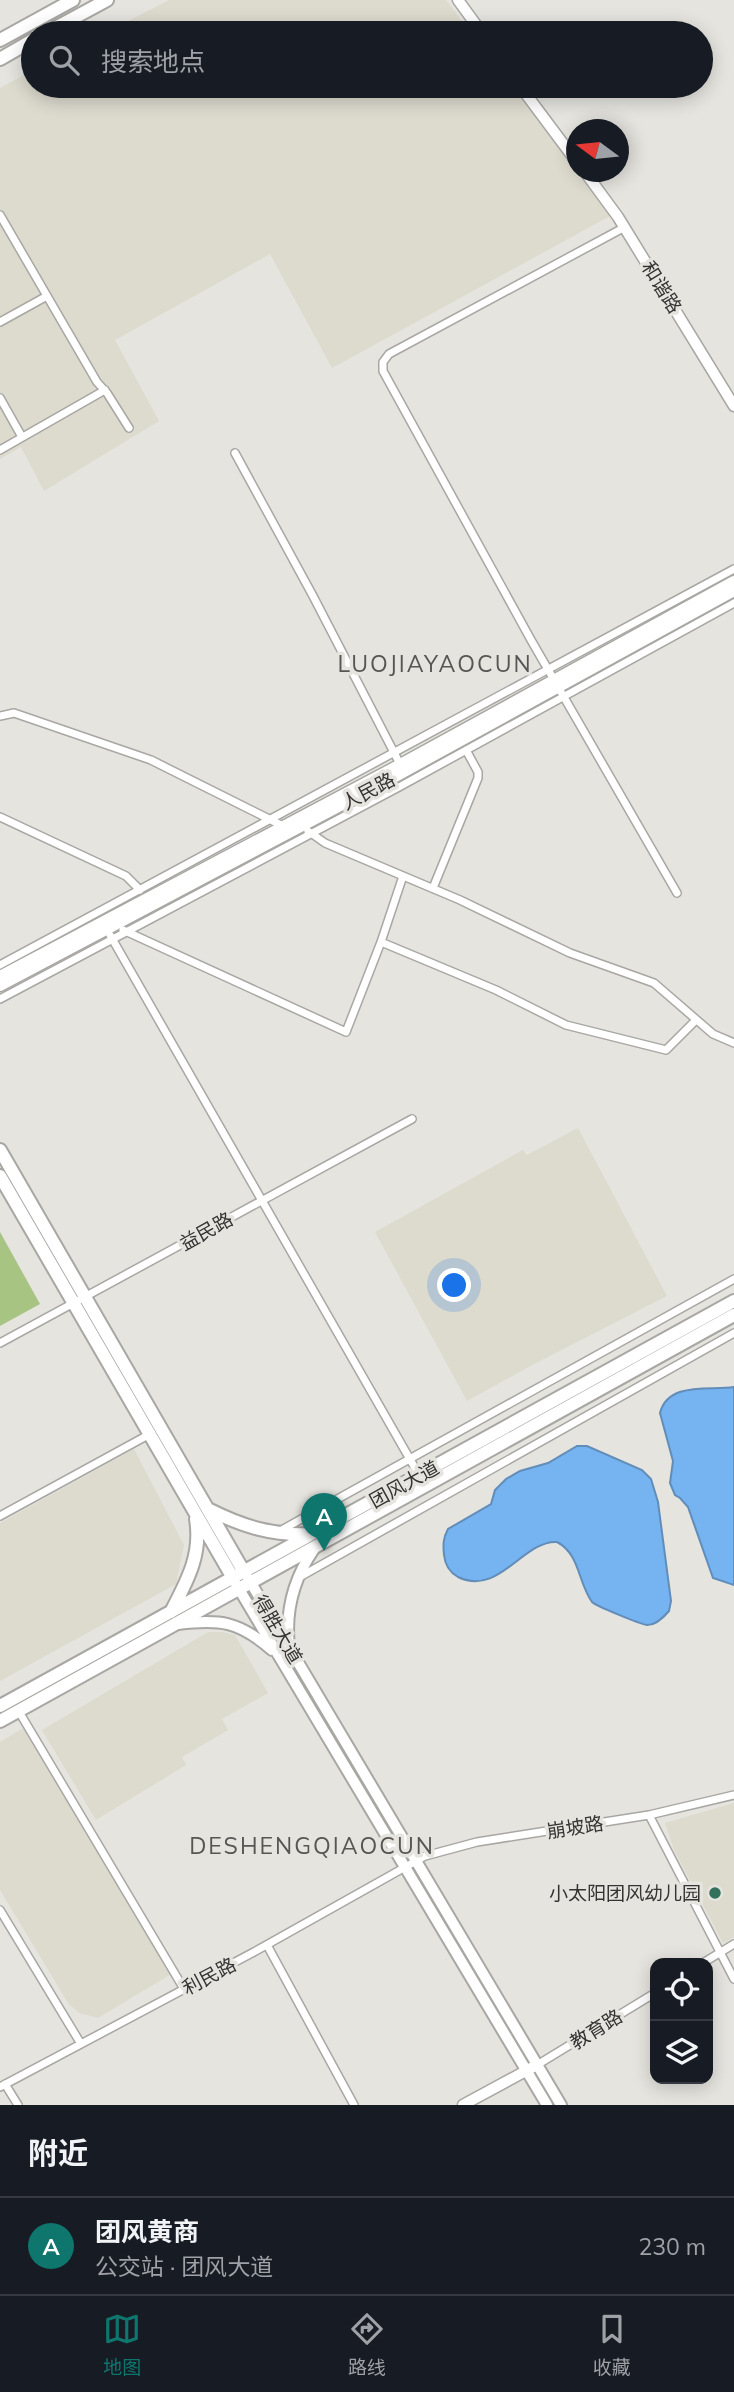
<!DOCTYPE html>
<html lang="zh">
<head>
<meta charset="utf-8">
<style>
  body { margin:0; font-family:Mulish,"Noto Sans SC",sans-serif; background:#242831; color:#f1f3f6 }
  .controls { position:absolute; right:21px; bottom:21px; display:grid; overflow:hidden; border-radius:14px; box-shadow:0 4px 18px #0003 }
  .controls button { width:63px; height:63px; display:grid; place-items:center; padding:0; border:0; border-bottom:2px solid #363941; background:#171b24; color:#f1f3f6; font:35px sans-serif }
  .compass { position:absolute; left:566px; top:119px; width:63px; height:63px; border-radius:50%; background:#171b24; box-shadow:0 4px 18px #0003; rotate:285deg }
  .you { position:absolute; left:455px; top:1286px; width:24px; height:24px; margin:-18px; border:5px solid #fff; border-radius:50%; background:#1a73e8; box-shadow:0 0 0 10px #1a73e833 }
  .badge { display:grid; place-items:center; width:46px; height:46px; border-radius:50%; background:#0f766e; color:#fff; font-size:23px; font-weight:700 }
  .pin { position:absolute; translate:-50% -58px; filter:drop-shadow(0 2px 4px #0008) }
  .pin::after { content:''; position:absolute; top:37px; width:24px; height:21px; background:inherit; clip-path:polygon(0 0,100% 0,50% 100%) }
  .list { margin:0; padding:0; list-style:none }
  h2 { display:flex; justify-content:space-between; align-items:center; height:91px; margin:0; padding:0 28px; font-size:30px }
  h2 small { font-size:23px; font-weight:400; color:#9ea1a6 }
  .list li { display:grid; grid-template-columns:46px 1fr auto; gap:21px; align-items:center; box-sizing:border-box; height:98px; padding:0 28px; border-top:2px solid #363941 }
  .list b { display:block; font-size:26px; white-space:nowrap }
  .list p { margin:0; font-size:23px; white-space:nowrap; color:#9ea1a6 }
  .list em { font-size:23px; font-style:normal; color:#9ea1a6 }
  .icon { flex:none; width:38px; height:38px; fill:none; stroke:currentColor; stroke-width:2; stroke-linecap:round; stroke-linejoin:round }
  .map { position:relative; flex:none; width:734px; height:2105px; overflow:hidden }
  .search { position:absolute; background:#171b24; box-shadow:0 4px 18px #0003; left:21px; right:21px; top:21px; height:77px; display:flex; align-items:center; gap:18px; box-sizing:border-box; padding:0 24px; border-radius:38px; color:#9ea1a6; font-size:26px }
  .sheet { height:189px; background:#171b24 }
  nav { display:flex; justify-content:space-around; align-items:center; box-sizing:border-box; height:98px; border-top:2px solid #363941; background:#171b24; font-size:19px; color:#9ea1a6 }
  nav a { display:grid; justify-items:center; gap:4px }
  nav .on { color:#0f766e }
  .map>svg:first-child { display:block }
  .built { fill:#dddace }
  .green { fill:#a8c482 }
  .water { fill:#75b3f1; stroke:#628db8; stroke-width:2 }
  .lines { fill:none; stroke-linecap:round; stroke-linejoin:round }
  .minor-casing { stroke:#a8a7a3; stroke-width:10 }
  .tertiary-casing { stroke:#a8a7a3; stroke-width:13 }
  .secondary-casing { stroke:#a8a7a3; stroke-width:14 }
  .primary-casing { stroke:#a8a7a3; stroke-width:16 }
  .trunk-casing { stroke:#a8a7a3; stroke-width:16 }
  .minor { stroke:#fff; stroke-width:7 }
  .tertiary { stroke:#fff; stroke-width:10 }
  .secondary { stroke:#fff; stroke-width:10 }
  .primary { stroke:#fff; stroke-width:12 }
  .trunk { stroke:#fff; stroke-width:12 }
  .poi-dot { fill:#33715d; stroke:#e5e4df; stroke-width:2.5 }
  .labels { text-anchor:middle; stroke-width:7; stroke-linejoin:round; paint-order:stroke }
  .street-label { font-size:19px; fill:#353433; stroke:#e5e4df }
  .poi-label { font-size:19px; fill:#353433; stroke:#e5e4df; text-anchor:end }
  .quarter-label { font-size:23px; letter-spacing:2px; fill:#575653; stroke:#e5e4df }
</style>
</head>
<body>
<div class="map">
<svg width="734" height="2105" viewBox="0 0 734 2105">
  <rect width="100%" height="100%" fill="#e5e4df"/>
  <path class="built" d="M169,0H446L471,33H105Z
    M33,70V86H511L610,216L332,368L270,254L115,340L159,421L44,491L21,447L0,459V88Z
    M578,1128L667,1296L536,1363L467,1401L375,1232L523,1150L527,1155Z
    M134,1449L184,1545L176,1584L0,1681V1523Z
    M208,1632H222L235,1635L268,1693L222,1719L228,1730L182,1757L186,1765L96,1820L42,1730Z
    M25,1727L171,1974L98,2018L79,2013L68,2003L0,1890V1742Z
    M734,1803V1937L723,1943L674,1850L665,1823Z"/>
  <path class="green" d="M0,1232L40,1304L0,1326Z"/>
  <path class="water" d="M734,1387V1585L713,1578L688,1507L680,1498L675,1495L670,1483L673,1461L660,1413C668,1381 710,1391 734,1387Z
    M577,1446H587L642,1470L651,1479L658,1502L671,1601L669,1611C664,1617 655,1625 647,1625C640,1624 596,1606 592,1602C578,1583 580,1554 557,1542C523,1540 499,1597 458,1577C449,1572 445,1565 444,1555C443,1545 443,1538 448,1529L491,1504L495,1490L506,1479L520,1471L548,1463Z"/>
  <g class="lines">
    <g class="minor-casing">
      <path id="minor" d="M0,215L97,382L107,393L129,428
        M625,227L389,354L383,362V371L531,640L677,893
        M0,322L47,296
        M0,398L22,437
        M0,450L105,390
        M235,453L313,596L400,764
        M0,716L14,713L151,760L283,826
        M0,817L126,876L140,890
        M308,831L325,843L460,900L570,953L654,983L713,1034L734,1043
        M433,888L478,778V772L466,750
        M123,930L346,1032L381,942L403,876
        M110,935L419,1475
        M381,942L496,990L566,1025L666,1050L696,1020
        M0,965L734,569
        M0,999L399,787L734,603
        M0,1343L412,1119
        M0,1516L150,1434
        M278,1532L734,1279
        M298,1578L734,1333
        M18,1710L184,1989
        M649,1815L734,1979
        M0,1910L81,2044
        M267,1945L354,2105
        M703,1963L734,1944
        M537,2065L655,1993
        M5,2084L18,2105
        M0,2087L254,1952L425,1856L477,1842L649,1815L734,1795"/>
    </g>
    <g class="tertiary-casing">
      <path id="tertiary" d="M458,0L482,33
        M520,86L576,161
        M585,172L618,217L734,406
        M0,976L393,768L734,581
        M0,986L397,776L734,591
        M463,2105L533,2067"/>
    </g>
    <g class="secondary-casing">
      <path id="secondary" d="M248,1578L561,2105
        M236,1584L547,2105
        M178,1624C220,1619 239,1621 272,1650
        M289,1646C285,1610 294,1578 314,1549"/>
    </g>
    <g class="primary-casing">
      <path id="primary" d="M0,1150L244,1572
        M0,1176L233,1578
        M210,1510C242,1526 273,1536 310,1534
        M171,1612C187,1581 202,1555 196,1519
        M0,1706L734,1301
        M0,1721L734,1315"/>
    </g>
    <g class="trunk-casing">
      <path id="trunk" d="M46,33L107,0
        M0,40L73,0
        M0,59L33,40"/>
    </g>
    <use href="#minor" class="minor"/>
    <use href="#tertiary" class="tertiary"/>
    <use href="#secondary" class="secondary"/>
    <use href="#primary" class="primary"/>
    <use href="#trunk" class="trunk"/>
  </g>
  <circle class="poi-dot" cx="715" cy="1893" r="7"/>
  <g class="labels">
    <g class="street-label">
      <text transform="translate(662 287) rotate(58)" y="7">和谐路</text>
      <text transform="translate(368 791) rotate(-28)" y="7">人民路</text>
      <text transform="translate(206 1231) rotate(-29)" y="7">益民路</text>
      <text transform="translate(404 1484) rotate(-29)" y="7">团风大道</text>
      <text transform="translate(278 1629) rotate(59)" y="7">得胜大道</text>
      <text transform="translate(575 1827) rotate(-9)" y="7">崩坡路</text>
      <text transform="translate(209 1976) rotate(-28)" y="7">利民路</text>
      <text transform="translate(596 2029) rotate(-32)" y="7">教育路</text>
    </g>
    <g class="poi-label">
      <text x="701" y="1900">小太阳团风幼儿园</text>
    </g>
    <g class="quarter-label">
      <text x="435" y="672">LUOJIAYAOCUN</text>
      <text x="312" y="1854">DESHENGQIAOCUN</text>
    </g>
  </g>
</svg>
<div class="controls">
<button><svg class="icon" aria-label="locate" viewBox="0 0 24 24"><circle cx="12" cy="12" r="6"/><path d="M12 2v4M12 18v4M2 12h4M18 12h4"/></svg></button>
<button><svg class="icon" aria-label="layers" viewBox="0 0 24 24"><path d="M12 4l9 5-9 5-9-5zM3 14l9 5 9-5"/></svg></button>
</div>
<svg class="compass" viewBox="-18 -18 36 36"><path d="M0-13l5 13h-10z" fill="#e53935"/><path d="M0 13l5-13h-10z" fill="#9ea1a6"/></svg>
<div class="you"></div>
<div class="pin badge" style="left:324px;top:1551px">A</div>
<div class="search"><svg class="icon" aria-label="search" viewBox="0 0 24 24"><circle cx="10" cy="10" r="6"/><path d="M15 15l6 6"/></svg>搜索地点</div>
</div>
<section class="sheet">
<h2>附近<small></small></h2>
<ul class="list">
<li><span class="badge">A</span><div><b>团风黄商</b><p>公交站 · 团风大道</p></div><em>230 m</em></li>
</ul>
</section>
<nav>
<a class="on"><svg class="icon" aria-label="map" viewBox="0 0 24 24"><path d="M3 6l6-2 6 2 6-2v14l-6 2-6-2-6 2zM9 4v14M15 6v14"/></svg>地图</a>
<a><svg class="icon" aria-label="directions" viewBox="0 0 24 24"><path d="M12 3l9 9-9 9-9-9zM9 14v-3h6M13 9l2 2-2 2"/></svg>路线</a>
<a><svg class="icon" aria-label="saved" viewBox="0 0 24 24"><path d="M7 4h10v16l-5-4-5 4z"/></svg>收藏</a>
</nav>
</body>
</html>
